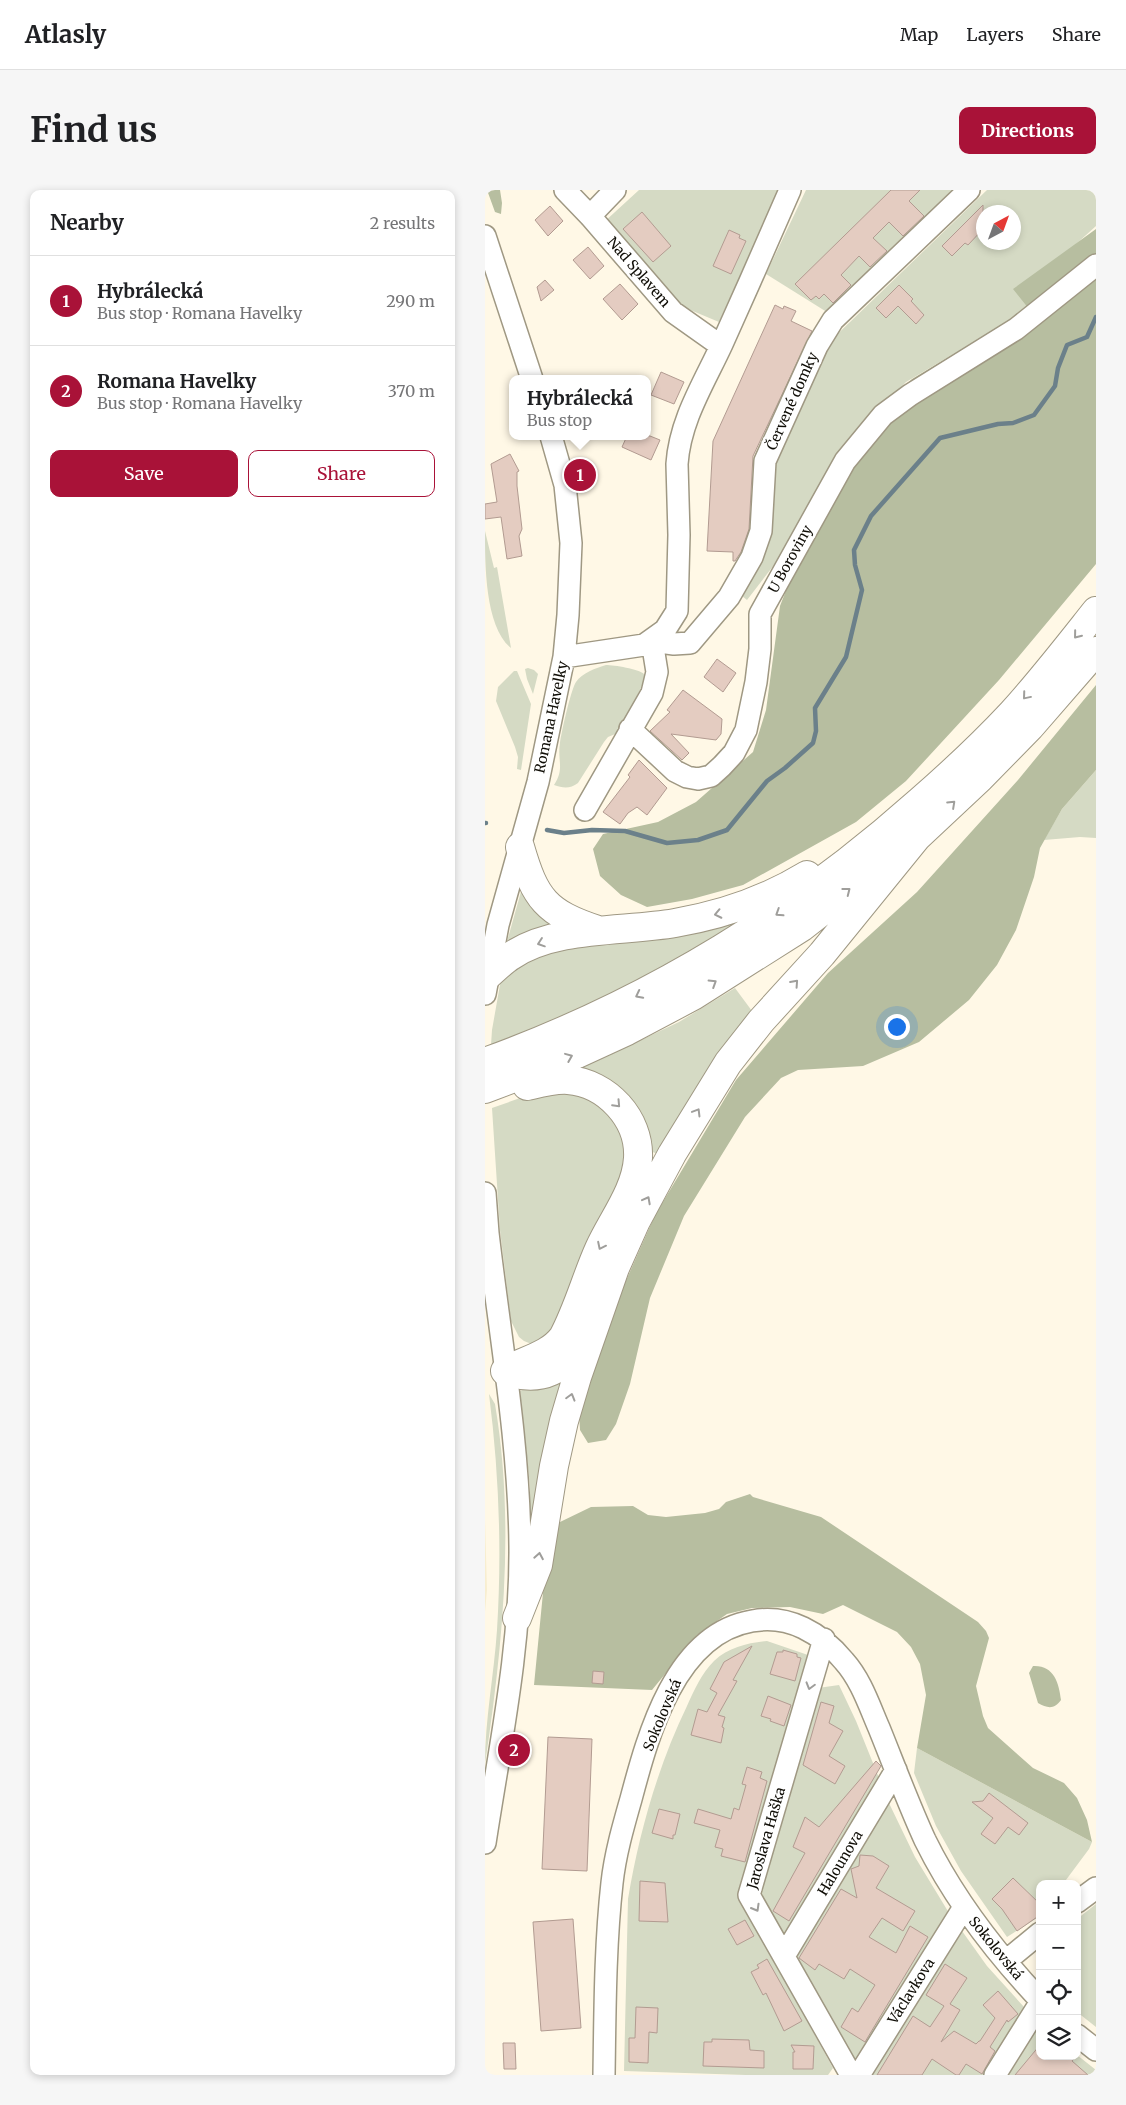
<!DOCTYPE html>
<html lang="en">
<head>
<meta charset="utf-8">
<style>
  body { margin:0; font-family:Merriweather,serif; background:#f6f6f6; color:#202124 }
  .controls { position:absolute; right:15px; bottom:15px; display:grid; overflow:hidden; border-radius:10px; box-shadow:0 2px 8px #0003 }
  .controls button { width:45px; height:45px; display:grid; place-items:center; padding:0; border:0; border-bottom:1px solid #e0e0e0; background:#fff; color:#202124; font:25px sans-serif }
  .compass { position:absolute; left:491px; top:15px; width:45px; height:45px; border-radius:50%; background:#fff; box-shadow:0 2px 8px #0003; rotate:41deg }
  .you { position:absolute; left:411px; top:836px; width:18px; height:18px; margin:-12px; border:4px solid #fff; border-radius:50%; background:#1a73e8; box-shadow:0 0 0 8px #1a73e833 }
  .badge { display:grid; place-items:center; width:32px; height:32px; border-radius:50%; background:#a91238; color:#fff; font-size:16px; font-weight:700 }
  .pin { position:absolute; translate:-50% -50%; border:2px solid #fff; box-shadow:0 1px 5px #0006 }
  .popup { position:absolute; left:24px; top:185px; width:142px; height:65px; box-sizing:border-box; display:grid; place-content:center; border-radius:10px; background:#fff; filter:drop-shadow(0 1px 4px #0005); font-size:16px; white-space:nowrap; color:#757577 }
  .popup b { font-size:19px; color:#202124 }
  .popup::after { content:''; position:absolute; left:50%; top:100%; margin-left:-10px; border:10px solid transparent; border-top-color:#fff }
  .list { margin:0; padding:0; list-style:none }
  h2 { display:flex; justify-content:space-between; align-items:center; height:65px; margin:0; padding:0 20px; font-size:21px }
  h2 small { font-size:16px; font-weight:400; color:#757577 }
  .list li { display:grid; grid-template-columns:32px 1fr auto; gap:15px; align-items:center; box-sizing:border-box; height:90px; padding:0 20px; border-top:1px solid #e0e0e0 }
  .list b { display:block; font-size:19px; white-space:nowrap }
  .list p { margin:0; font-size:16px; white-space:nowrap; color:#757577 }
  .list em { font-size:16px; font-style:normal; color:#757577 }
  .actions { display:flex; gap:10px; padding:15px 20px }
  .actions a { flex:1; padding:11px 0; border:1px solid #a91238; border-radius:10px; text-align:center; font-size:18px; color:#a91238 }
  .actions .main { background:#a91238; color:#fff }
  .icon { flex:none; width:28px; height:28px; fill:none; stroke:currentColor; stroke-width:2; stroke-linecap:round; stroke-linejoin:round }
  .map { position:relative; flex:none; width:611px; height:1885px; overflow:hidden; border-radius:10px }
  header { display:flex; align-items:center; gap:30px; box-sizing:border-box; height:70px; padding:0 25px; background:#fff; border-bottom:1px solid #e0e0e0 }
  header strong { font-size:24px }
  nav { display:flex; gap:28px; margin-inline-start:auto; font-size:18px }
  .intro { display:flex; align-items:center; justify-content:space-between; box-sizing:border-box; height:120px; padding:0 30px }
  h1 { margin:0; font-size:35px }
  .button { padding:12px 22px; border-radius:10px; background:#a91238; color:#fff; font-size:18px; font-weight:700 }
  main { display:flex; gap:30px; padding:0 30px }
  aside { flex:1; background:#fff; border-radius:10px; box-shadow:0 2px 8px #0003 }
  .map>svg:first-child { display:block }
  .built { fill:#f8eed0 }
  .green { fill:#d5dac4; fill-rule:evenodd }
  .forest { fill:#b7bea0 }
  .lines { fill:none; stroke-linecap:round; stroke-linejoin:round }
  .stream { stroke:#6b808a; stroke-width:4.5 }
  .building { fill:#e4ccc1; stroke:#b29b91 }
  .minor-casing { stroke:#9f9883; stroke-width:24 }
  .highway-casing { stroke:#9f9883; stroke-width:30 }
  .minor { stroke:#fff; stroke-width:21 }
  .highway { stroke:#fff; stroke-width:28 }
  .oneway { stroke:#9f9e9b }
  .labels { text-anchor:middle; stroke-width:5; stroke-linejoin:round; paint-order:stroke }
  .street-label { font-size:14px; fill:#0f0d06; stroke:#fff }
</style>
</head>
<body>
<header>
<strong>Atlasly</strong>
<nav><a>Map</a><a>Layers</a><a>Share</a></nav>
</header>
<div class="intro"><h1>Find us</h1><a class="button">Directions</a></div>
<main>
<aside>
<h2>Nearby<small>2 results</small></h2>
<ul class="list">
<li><span class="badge">1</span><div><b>Hybrálecká</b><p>Bus stop · Romana Havelky</p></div><em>290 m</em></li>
<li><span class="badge">2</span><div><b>Romana Havelky</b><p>Bus stop · Romana Havelky</p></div><em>370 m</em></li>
</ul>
<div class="actions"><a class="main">Save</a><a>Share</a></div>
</aside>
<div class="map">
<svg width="611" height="1885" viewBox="0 0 611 1885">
  <rect width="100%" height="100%" fill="#fff8e6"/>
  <path class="built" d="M0,1329L2,1400L0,1422Z"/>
  <path class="green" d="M154,0H294L234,132L191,114L118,33Z
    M321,0H470L345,124L281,84Z
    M502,0H611V36L590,55L545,119L421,192L385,230L316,340L262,410L257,406L281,358L287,272L337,159ZM498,22H528V52H498Z
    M0,341L9,378L12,377L26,458C0,437 0,375 0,341Z
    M121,475C129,475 154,479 159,484L160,489L135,542L123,547L119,552L93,593C85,599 78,598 69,595C80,579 72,570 75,553C76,544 86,499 91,492C97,483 111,478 121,475Z
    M43,478L49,480L53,484L48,504L42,489L40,479Z
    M29,481H32L46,514L36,580L32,579L33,567L30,557L11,511L13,497Z
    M611,580V648L595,647L559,650L577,619Z
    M37,698L69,734L21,755Z
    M253,730L255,735L159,790L74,829L6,855L7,840L16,789L45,767L88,758L189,746Z
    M250,798L267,821L173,964L162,960L88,882L194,832Z
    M86,899L129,920L145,964L73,1136L49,1155L39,1151L34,1147L26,1131L15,1040L7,918L55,901Z
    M81,1183L50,1337H45V1296L35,1201Z
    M4,1204L10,1214C30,1333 18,1455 0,1574C0,1529 9,1485 12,1440C17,1361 14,1283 4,1204Z
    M282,1451L323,1465V1473L255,1709L348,1878L343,1885H261L139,1881L143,1709C154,1643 173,1576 202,1516C209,1500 217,1483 229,1471C244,1457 263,1453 282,1451Z
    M354,1495L371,1531L394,1588L303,1743L293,1741L273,1706L333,1498Z
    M432,1558L607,1652L604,1659L578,1694H555V1725L549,1730L522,1747L476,1681L451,1636L429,1583Z
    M402,1609L430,1667L464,1723L375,1870H363L308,1769Z
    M611,1714V1837L592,1822V1729Z
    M477,1741L502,1776L539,1817V1823L501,1885H386L472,1743Z
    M555,1832V1866L592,1865L611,1880V1885H521Z"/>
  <path class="forest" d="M2,0H15L17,13L16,24L10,22Z
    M611,39V374L514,490L421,591L371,632L258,695L207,709L162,717L136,705L115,686L108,659L118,644L173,632L211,612L268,562L281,520L295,416L349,278L385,230L427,189L544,119L528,99Z
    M611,495V580L577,619L555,658L549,687L531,740L512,775L484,810L434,852L378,876L313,880L296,888L260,927L199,1026L165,1108L145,1194L131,1234L121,1250L103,1253L95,1240L94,1223L124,1129L170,1025L251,890L343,783L432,702L533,590Z
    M265,1304L268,1307L336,1327L493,1432L501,1441L504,1448L491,1496L498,1526L503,1538L548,1578L579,1593L592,1608L602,1630L607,1652L432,1558L441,1505L435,1474L426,1457L412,1442L358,1415L338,1424L305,1417L267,1418L242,1424L212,1445L167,1500L49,1495L61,1372L67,1345L75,1332L106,1317L148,1316L163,1325L181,1327L220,1323L234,1319L241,1312Z
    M548,1476C569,1475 574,1493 576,1510C569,1520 562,1518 553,1513L544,1483Z"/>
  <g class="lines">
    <path class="stream" d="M0,633H1
      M62,640L79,643L107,640L140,641L182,653L213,650L242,640L282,591L300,578L328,553L331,541L330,518L361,467L366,446L377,400L370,375L369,360L386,326L455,248L513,234L528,233L549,225L570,196L573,178L582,155L602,147L611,127"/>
  </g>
  <path class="building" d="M406,0H435L424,11L439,26L418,46L404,32L388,48L402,61L385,77L374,66L356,85L366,95L348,113L339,104L334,109L331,106L326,110L310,94Z
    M498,15V39L483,55L480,53L467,66L457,56Z
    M65,16L78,31L63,46L50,30Z
    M157,22L186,56L168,72L138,39Z
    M244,40L255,45L254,48L261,51L246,84L228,76Z
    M103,57L119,76L105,89L88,70Z
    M60,90L69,100L56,111L52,97Z
    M135,94L153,114L137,130L118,109Z
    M414,95L428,109L426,111L439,125L431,134L413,116L401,128L391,118Z
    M290,115L298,119L299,116L311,121L306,131L327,141L268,266L264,339L256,362L250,371H248V362L222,361L228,251Z
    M176,182L199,192L189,214L166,205Z
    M142,246H165L175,250L166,270L137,257Z
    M25,264L34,281L32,282V296L37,339L34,346L37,366L22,369L16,327L0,329V314L12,312L6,274Z
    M232,469L251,483L238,502L219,487Z
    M198,500L237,529L236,544L231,550L186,544L204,563L197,570L165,541L185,522L182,520Z
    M154,570L182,598L162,625L152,617L143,623L135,634L118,622L145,587L143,585Z
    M267,1456L248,1490L252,1491L233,1525L240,1527L237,1537L239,1538L236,1553L206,1545L213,1519L222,1522L232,1503L225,1499L239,1472Z
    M298,1460L312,1464V1467L316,1468L310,1491L285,1484L292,1462H298Z
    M108,1481L119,1482L118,1494L107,1493Z
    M283,1506L306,1515L299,1536L285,1531L286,1529L276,1526Z
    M336,1512L349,1516L344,1533L358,1541L344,1566L360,1576L350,1594L318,1575Z
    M63,1547L107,1549L102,1681L57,1679Z
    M391,1571L396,1576L304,1731L288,1721L320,1663L308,1657L320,1627L334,1637Z
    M262,1577L277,1582L275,1588L282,1591L260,1672L236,1666L238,1659L230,1657L235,1640L209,1633L213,1619L246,1629L249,1618L254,1620L261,1595L257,1594Z
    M504,1603L543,1633L534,1645L523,1637L510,1654L496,1644L508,1628L487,1612L498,1611Z
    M174,1619L195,1624L190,1645H188V1649L167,1643Z
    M375,1665L388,1666L404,1676L391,1698L430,1721L418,1741L397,1728L384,1747L411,1763L425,1736L443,1747L380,1852L356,1837L367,1818L373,1822L390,1795L365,1779L359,1789L334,1774L330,1780L314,1768L356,1699L372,1708L366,1679L374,1676Z
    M528,1688L555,1714V1725L532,1741L517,1719L507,1709Z
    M155,1691L180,1693L183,1732L154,1731Z
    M88,1729L96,1838L56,1841L48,1732Z
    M260,1730L269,1746L252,1755L243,1739Z
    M282,1769L317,1831L299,1841L281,1803L278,1805L266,1782L274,1778L272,1775Z
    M460,1774L482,1788L465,1814L475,1820L456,1852L469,1841L491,1854L494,1851H495L510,1828L498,1815L513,1801L533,1824L523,1832L522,1830L505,1857L510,1861L497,1884L481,1874L474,1885H471L447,1869L437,1885H392L428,1826L445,1837L459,1816L441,1805Z
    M151,1817L173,1818L172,1843L164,1842L163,1873L144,1872V1848H150Z
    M227,1849L264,1850L265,1860L279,1861V1878L218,1876L219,1852H227Z
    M18,1853H30L31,1879H19Z
    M306,1855L329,1856L328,1879H308V1862H310Z
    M555,1855V1866H591L587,1871L603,1885H530Z"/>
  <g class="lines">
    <g class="minor-casing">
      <path id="minor" d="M80,0L105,26L188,122L236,156
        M105,26L130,0
        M0,46L47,189
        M167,451L189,454L205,453L244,407L267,367L276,341L280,271L332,156L348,130L484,0
        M79,467L159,455L180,440L192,421L194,345L192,274C195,230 219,193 237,154C260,103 283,51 305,0
        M145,539L190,581L202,587L213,589L226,586L237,576L249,563L261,540L271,492L275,459V424L360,271L398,225L425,205L531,139L611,75
        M100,620L167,503L172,482L167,451
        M0,804L13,735L53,592L79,467L83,425L86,353L80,295L66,246
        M0,1003L3,1043C15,1146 34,1252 35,1356C36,1456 15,1555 0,1653
        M339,1449L264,1705L366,1885
        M592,1712L611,1698
        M299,1766L411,1580
        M521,1771L555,1743
        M592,1845L611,1860
        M119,1885C120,1821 120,1756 127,1693C130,1665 138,1637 146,1609C163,1545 190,1444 267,1431C304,1424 336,1443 359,1471C376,1490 384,1515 394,1538C409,1575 423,1613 440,1650C469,1709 510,1762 555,1810
        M374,1885L479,1717
        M510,1885L555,1813"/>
    </g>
    <g class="highway-casing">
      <path id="highway" d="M35,657C50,709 61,723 113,740
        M3,785C10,779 18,771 26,766C70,736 139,742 190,733C237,725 281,710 322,685
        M0,872C163,813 306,726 435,611C467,583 498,554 527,523C557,490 584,455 611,421
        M0,899L92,864L142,841L208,806L317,737L432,647L495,588L545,537L611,461
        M20,1181C39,1170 64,1166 78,1147C93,1119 101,1088 114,1059C127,1030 151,1001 153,968C155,929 122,893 83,890C70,889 55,893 42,896
        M20,1181C57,1194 80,1180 99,1148
        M32,1428L53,1375L69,1276L79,1231L92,1187L130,1078L151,1031L187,964L243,873L276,831L337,764L432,647"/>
    </g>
    <use href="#minor" class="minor"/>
    <use href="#highway" class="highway"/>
  </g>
  <defs><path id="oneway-chevron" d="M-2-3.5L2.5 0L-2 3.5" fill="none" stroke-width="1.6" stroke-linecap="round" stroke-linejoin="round" transform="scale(1.25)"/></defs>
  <g class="oneway">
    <use href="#oneway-chevron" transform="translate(592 445) rotate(129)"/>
    <use href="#oneway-chevron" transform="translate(541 506) rotate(130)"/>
    <use href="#oneway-chevron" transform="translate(467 614) rotate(-43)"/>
    <use href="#oneway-chevron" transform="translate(362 701) rotate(-38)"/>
    <use href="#oneway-chevron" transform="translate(294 723) rotate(147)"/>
    <use href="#oneway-chevron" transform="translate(233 724) rotate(168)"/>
    <use href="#oneway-chevron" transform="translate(56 753) rotate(161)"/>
    <use href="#oneway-chevron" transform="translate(228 793) rotate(-32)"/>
    <use href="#oneway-chevron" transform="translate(310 793) rotate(-48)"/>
    <use href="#oneway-chevron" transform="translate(154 805) rotate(153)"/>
    <use href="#oneway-chevron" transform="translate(84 867) rotate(-22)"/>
    <use href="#oneway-chevron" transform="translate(132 914) rotate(47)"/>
    <use href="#oneway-chevron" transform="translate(212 922) rotate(-59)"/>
    <use href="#oneway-chevron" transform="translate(162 1010) rotate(-62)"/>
    <use href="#oneway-chevron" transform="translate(116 1056) rotate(116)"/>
    <use href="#oneway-chevron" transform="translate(86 1207) rotate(-74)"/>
    <use href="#oneway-chevron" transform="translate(54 1366) rotate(-80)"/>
    <use href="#oneway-chevron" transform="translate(325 1496) rotate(106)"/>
    <use href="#oneway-chevron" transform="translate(271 1718) rotate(60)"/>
  </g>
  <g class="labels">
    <g class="street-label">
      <text transform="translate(154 82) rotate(49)" y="5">Nad Splavem</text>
      <text transform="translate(307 211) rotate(-66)" y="5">Červené domky</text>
      <text transform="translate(305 369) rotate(-61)" y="5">U Boroviny</text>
      <text transform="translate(66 527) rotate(-78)" y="5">Romana Havelky</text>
      <text transform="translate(177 1525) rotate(-67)" y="5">Sokolovská</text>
      <text transform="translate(281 1648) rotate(-74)" y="5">Jaroslava Haška</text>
      <text transform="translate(355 1673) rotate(-59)" y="5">Halounova</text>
      <text transform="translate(511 1758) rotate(51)" y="5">Sokolovská</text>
      <text transform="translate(426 1801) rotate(-58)" y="5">Václavkova</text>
    </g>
  </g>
</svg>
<div class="controls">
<button>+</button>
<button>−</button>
<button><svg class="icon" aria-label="locate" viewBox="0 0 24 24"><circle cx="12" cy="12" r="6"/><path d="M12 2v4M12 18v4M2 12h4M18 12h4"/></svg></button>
<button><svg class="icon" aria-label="layers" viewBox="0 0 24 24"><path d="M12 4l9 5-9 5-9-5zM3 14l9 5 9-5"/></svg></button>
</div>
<svg class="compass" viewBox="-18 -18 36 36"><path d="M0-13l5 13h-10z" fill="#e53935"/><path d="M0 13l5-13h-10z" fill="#757577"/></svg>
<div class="you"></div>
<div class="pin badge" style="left:95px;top:285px">1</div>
<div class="popup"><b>Hybrálecká</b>Bus stop</div>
<div class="pin badge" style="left:29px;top:1560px">2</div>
</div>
</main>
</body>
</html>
